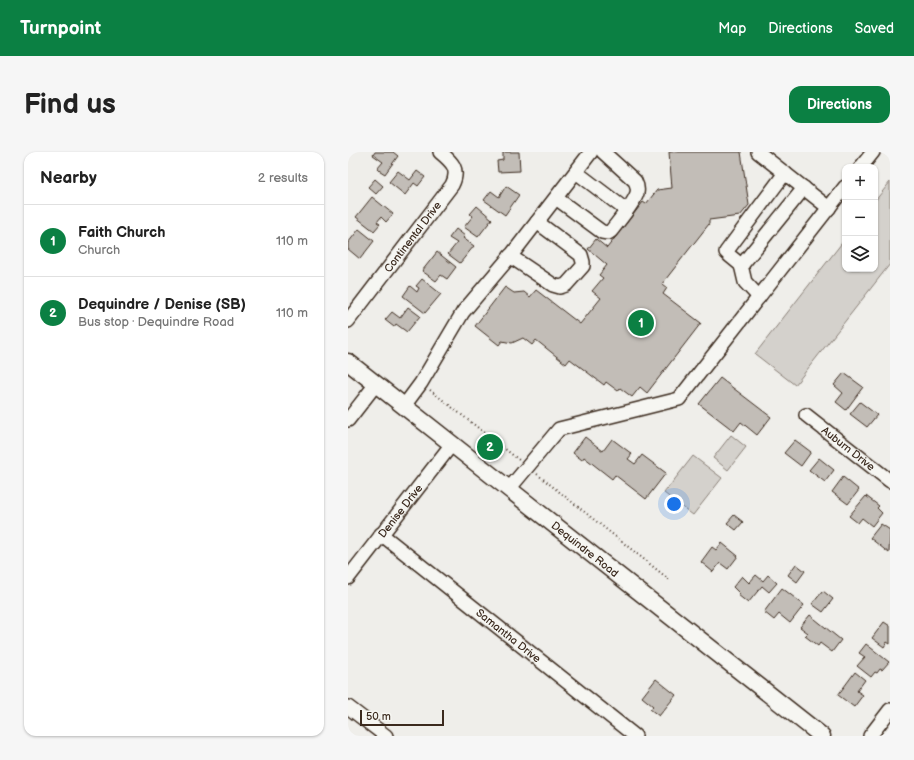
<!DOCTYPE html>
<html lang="en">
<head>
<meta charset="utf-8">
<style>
  body { margin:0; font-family:"Balsamiq Sans",sans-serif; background:#f6f6f6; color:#222 }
  .controls { position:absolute; right:12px; top:12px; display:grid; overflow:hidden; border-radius:8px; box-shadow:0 1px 3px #0004 }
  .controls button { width:36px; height:36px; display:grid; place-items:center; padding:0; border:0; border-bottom:1px solid #e0e0e0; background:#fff; color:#222; font:20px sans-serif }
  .scale { position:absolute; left:12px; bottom:10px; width:84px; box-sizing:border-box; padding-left:4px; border:2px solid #3b2a1e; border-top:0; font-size:11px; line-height:14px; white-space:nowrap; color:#3b2a1e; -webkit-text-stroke:3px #f6f6f2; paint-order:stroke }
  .you { position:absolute; left:326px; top:352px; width:14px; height:14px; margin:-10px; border:3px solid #fff; border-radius:50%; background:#1a73e8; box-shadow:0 0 0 6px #1a73e833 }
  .badge { display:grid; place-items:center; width:26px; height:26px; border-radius:50%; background:#0b8043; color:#fff; font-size:13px; font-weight:700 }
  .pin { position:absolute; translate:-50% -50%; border:2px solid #fff; box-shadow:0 1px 4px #0006 }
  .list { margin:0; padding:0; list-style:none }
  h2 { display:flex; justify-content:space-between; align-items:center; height:52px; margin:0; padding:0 16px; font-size:17px }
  h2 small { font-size:13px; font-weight:400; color:#767676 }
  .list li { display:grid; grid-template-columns:26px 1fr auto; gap:12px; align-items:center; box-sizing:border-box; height:72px; padding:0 16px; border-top:1px solid #e0e0e0 }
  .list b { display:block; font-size:15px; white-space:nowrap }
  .list p { margin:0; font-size:13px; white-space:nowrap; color:#767676 }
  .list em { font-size:13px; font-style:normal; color:#767676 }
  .icon { flex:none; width:22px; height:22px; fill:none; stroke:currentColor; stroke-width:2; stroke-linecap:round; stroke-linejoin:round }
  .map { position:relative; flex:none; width:542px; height:584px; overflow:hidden; border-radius:12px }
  header { display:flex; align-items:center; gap:24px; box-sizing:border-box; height:56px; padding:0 20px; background:#0b8043; color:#fff }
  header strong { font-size:19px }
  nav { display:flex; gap:22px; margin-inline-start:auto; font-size:14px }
  .intro { display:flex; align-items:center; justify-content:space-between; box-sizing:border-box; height:96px; padding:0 24px }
  h1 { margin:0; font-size:28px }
  .button { padding:10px 18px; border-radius:12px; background:#0b8043; color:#fff; font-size:14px; font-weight:700 }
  main { display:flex; gap:24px; padding:0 24px }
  aside { flex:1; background:#fff; border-radius:12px; box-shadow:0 1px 3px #0004 }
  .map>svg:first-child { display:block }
  .green { fill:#d4d1cc; stroke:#887e75 }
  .building { fill:#c2bdb7; stroke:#3b2a1e }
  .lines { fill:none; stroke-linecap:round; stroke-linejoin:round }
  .minor-casing { stroke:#3b2a1e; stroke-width:16 }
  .major-casing { stroke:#3b2a1e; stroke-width:19 }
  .path { stroke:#3b2a1e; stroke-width:2; stroke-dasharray:1 3; stroke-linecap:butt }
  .minor { stroke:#f6f6f2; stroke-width:13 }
  .major { stroke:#f6f6f2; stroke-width:16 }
  .labels { text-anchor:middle; stroke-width:3; stroke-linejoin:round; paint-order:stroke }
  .street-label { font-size:11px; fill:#3b2a1e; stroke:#f6f6f2 }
</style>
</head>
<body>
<header>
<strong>Turnpoint</strong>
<nav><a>Map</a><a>Directions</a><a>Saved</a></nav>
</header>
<div class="intro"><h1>Find us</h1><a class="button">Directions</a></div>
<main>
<aside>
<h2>Nearby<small>2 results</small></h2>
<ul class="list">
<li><span class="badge">1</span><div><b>Faith Church</b><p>Church</p></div><em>110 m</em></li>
<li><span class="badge">2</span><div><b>Dequindre / Denise (SB)</b><p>Bus stop · Dequindre Road</p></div><em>110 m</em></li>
</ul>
</aside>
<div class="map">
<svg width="542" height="584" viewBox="0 0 542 584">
  <rect width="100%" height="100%" fill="#efeeea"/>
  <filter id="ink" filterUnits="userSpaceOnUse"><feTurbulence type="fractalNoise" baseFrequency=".025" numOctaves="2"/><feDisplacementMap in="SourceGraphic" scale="8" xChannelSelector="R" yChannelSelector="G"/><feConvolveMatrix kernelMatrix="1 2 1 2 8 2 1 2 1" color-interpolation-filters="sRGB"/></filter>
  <g filter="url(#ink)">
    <path class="green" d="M542,30V112L447,233L407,202L497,87V117H527V49Z
      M383,283L398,295L380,318L365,306Z
      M345,304L374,326L345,363L316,341Z"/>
    <path class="building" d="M27,0H45L50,4L37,22L29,17L35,10L25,3Z
      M155,0H171L172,19L150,20L149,9L155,8Z
      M321,0H393L401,53L392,64L361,68V72L314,132L319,136L315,142L353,171L299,241L292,235L284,245L272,236L270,239L258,230L256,233L222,207L218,212L188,188L184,193L175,186L164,191L154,189L151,193L127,174L157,135L166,141L176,140L182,145L188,138L232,172L253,146L244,139L255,126L251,123L259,113L240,97L248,87L259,96L295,50L298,52L309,38L324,36Z
      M50,19L62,28L69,19L77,25L70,34L66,31L57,43L41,30Z
      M27,27L35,34L28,42L20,35Z
      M158,34L171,43L157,63L136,48L143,39L151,45Z
      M24,45L45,62L38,70L33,65L29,70L32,72L26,79L8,65Z
      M129,54L144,67L130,85L116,75L125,64L122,62Z
      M11,77L26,89L12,107L0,97V91Z
      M108,77L117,84L115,86L126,94L112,111L100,102L109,91L101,86Z
      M89,100L108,115L99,127L93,123L88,129L74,119Z
      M74,127L93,142L77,161L55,144L62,134L69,140L71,136L68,134Z
      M60,155L72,164L59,180L48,172L46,175L37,168L44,160L52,166Z
      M496,221L515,235L498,258L488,250L495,241L486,233Z
      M372,226L423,265L409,283L393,270L386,279L351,252Z
      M512,250L529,263L519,275L502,262Z
      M237,285L255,299L264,287L284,302L280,307L287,312L294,303L318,321L298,347L267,323L264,327L236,305L234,308L225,301Z
      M447,288L463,300L453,314L436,301Z
      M471,306L486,318L477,330L461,318Z
      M495,325L511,338L500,352L484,340Z
      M518,344L531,354L529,356L534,361L524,374L514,366L510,371L501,364Z
      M386,363L395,370L388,378L379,371Z
      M533,372L542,378L541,401L522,386Z
      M374,391L390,404L380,417L372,411L365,420L353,410L364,395L368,398Z
      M448,412L457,419L449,430L440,423Z
      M408,423L415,429L420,423L429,431L421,440L414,434L400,451L390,443L392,442L385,435L394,424L401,431Z
      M434,436L456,453L442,471L431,462L426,468L416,460Z
      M475,439L485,447L475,460L464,452Z
      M462,463L493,488L484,500L472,491L470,494L457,484L460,481L452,475Z
      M536,470L542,474V492L539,490L536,495L524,486Z
      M518,492L541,510L534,518L532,517L529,521L527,520L523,525L509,514L517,505L511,501Z
      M507,520L517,528L509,539L515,543L506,555L490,543Z
      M308,527L328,543L311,564L302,557L305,554L294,545Z"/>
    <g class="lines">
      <g class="minor-casing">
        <g id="minor">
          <path d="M410,0L481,56"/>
          <path d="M513,15L525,0"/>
          <path d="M228,20L278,58"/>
          <path d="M208,46L254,80L260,81L263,79C269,71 287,50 289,41C290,37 289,33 287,29L255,0"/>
          <path d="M162,104L205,133L212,135L218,133L235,114V110L233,103L189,70"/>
          <path d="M393,114L456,36"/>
          <path d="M411,145L397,130L393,113L382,104L378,100L437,21"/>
          <path id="s1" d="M0,169L104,33C112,17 104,10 92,0"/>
          <path d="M56,254L73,231L115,160L165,101L243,0"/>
          <path id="s2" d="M458,263L542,329"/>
          <path d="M0,268L28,232"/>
          <path d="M161,337L211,277L331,247L497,35"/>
          <path id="s3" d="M33,382L287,584"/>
          <path id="s4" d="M0,426L104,292"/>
          <path d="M0,555L38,584"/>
          <path d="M522,584L542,558"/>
        </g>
      </g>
      <g class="major-casing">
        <g id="major">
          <path id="s5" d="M0,210L474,584"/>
        </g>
      </g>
      <path class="path" d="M82,238L171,308
        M189,322L323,429"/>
      <use href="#minor" class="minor"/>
      <use href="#major" class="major"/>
    </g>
  </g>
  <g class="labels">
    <g class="street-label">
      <text dy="4" stroke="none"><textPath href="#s1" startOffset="106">Continental Drive</textPath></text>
      <text dy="4" stroke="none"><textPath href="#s2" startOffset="54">Auburn Drive</textPath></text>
      <text dy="4" stroke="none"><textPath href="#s4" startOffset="85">Denise Drive</textPath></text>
      <text dy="4" stroke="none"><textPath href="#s5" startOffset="302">Dequindre Road</textPath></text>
      <text dy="4" stroke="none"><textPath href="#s3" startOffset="163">Samantha Drive</textPath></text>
    </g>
  </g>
</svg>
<div class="controls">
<button>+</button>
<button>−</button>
<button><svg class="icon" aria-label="layers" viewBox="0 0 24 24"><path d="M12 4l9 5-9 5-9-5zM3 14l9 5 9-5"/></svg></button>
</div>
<div class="scale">50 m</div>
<div class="you"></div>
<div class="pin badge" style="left:293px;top:171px">1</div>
<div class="pin badge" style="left:142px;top:295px">2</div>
</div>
</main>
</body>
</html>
